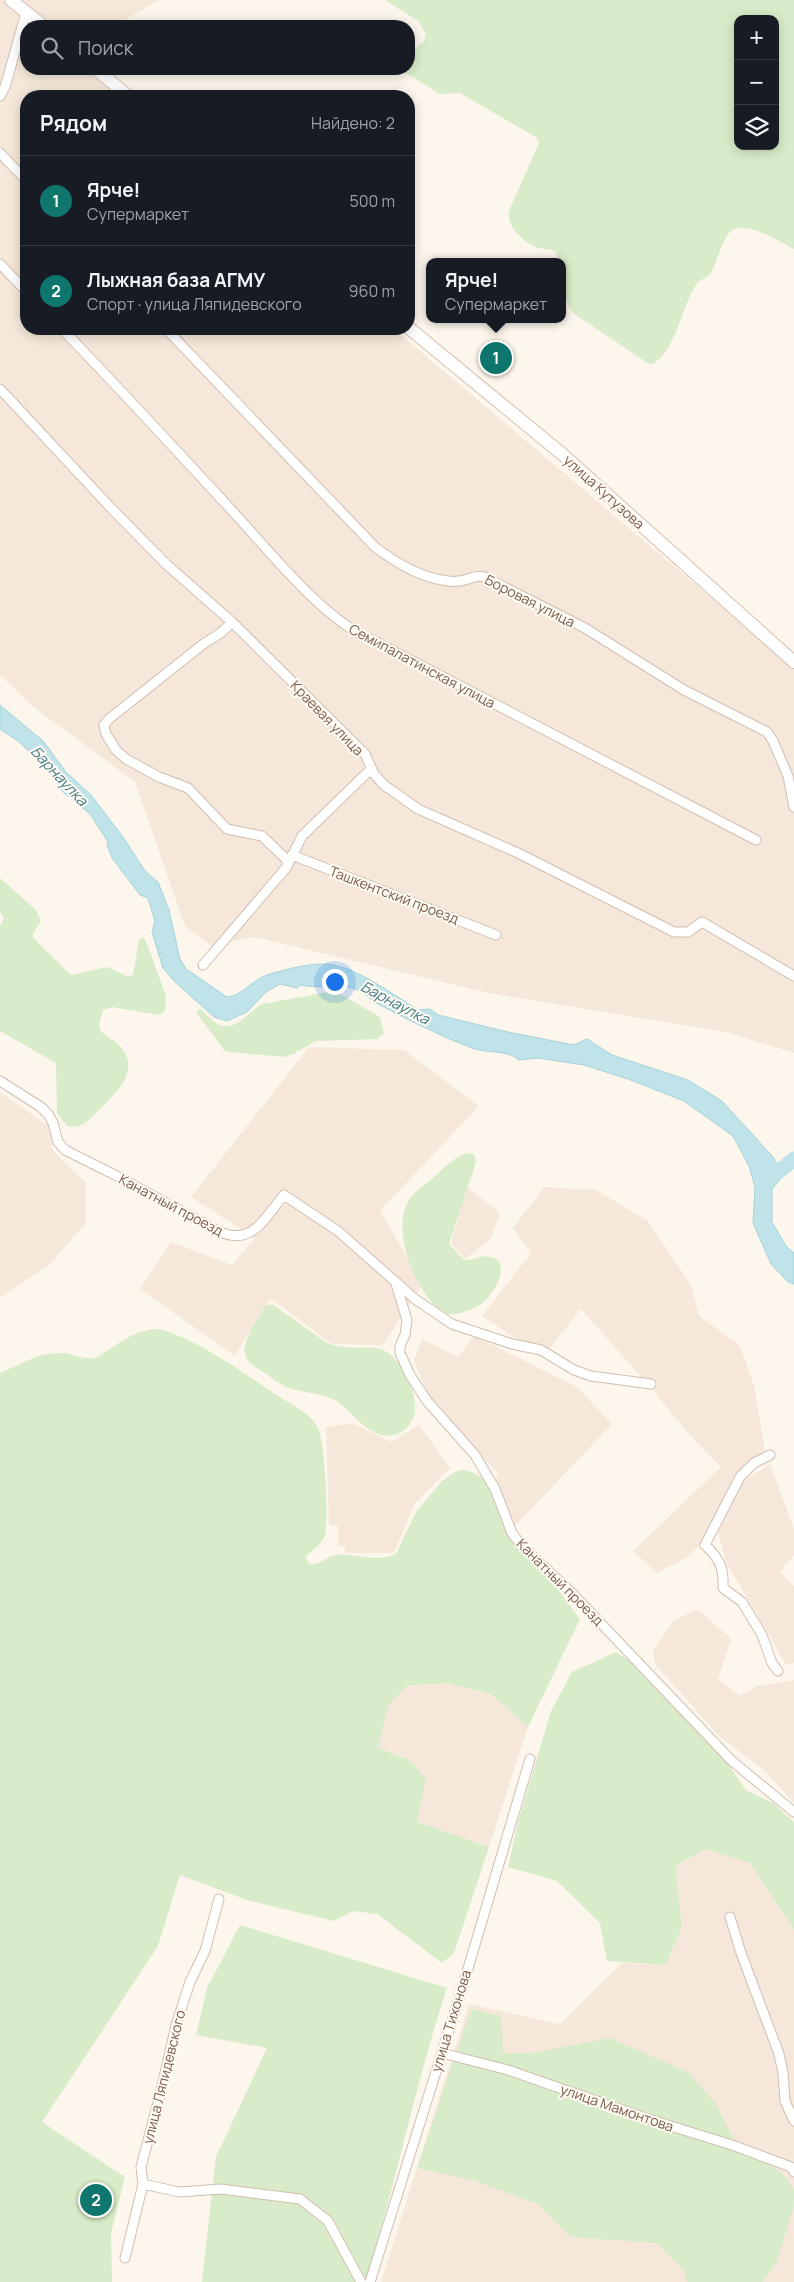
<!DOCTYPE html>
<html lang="ru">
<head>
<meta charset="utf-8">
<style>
  body { margin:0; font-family:Manrope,sans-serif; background:#242831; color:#f1f3f6 }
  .controls { position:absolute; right:15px; top:15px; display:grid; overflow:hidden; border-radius:10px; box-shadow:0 2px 12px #0003 }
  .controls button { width:45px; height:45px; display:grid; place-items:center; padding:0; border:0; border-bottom:1px solid #363941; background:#171b24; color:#f1f3f6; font:25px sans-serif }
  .you { position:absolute; left:334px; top:981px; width:18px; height:18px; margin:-12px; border:4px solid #fff; border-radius:50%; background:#1a73e8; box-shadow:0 0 0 8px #1a73e833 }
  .badge { display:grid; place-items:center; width:32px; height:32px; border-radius:50%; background:#0f766e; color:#fff; font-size:16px; font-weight:700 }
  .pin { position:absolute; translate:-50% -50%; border:2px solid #fff; box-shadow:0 1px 5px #0006 }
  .popup { position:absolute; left:426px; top:258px; width:140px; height:65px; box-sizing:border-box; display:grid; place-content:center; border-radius:10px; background:#171b24; filter:drop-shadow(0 1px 4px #0005); font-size:16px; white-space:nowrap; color:#9ea1a6 }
  .popup b { font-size:19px; color:#f1f3f6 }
  .popup::after { content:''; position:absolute; left:50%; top:100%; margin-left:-10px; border:10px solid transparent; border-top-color:#171b24 }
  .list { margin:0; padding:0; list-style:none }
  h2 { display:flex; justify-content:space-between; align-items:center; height:65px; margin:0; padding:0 20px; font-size:21px }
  h2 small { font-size:16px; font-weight:400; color:#9ea1a6 }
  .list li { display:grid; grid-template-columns:32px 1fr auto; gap:15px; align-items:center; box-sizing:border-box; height:90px; padding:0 20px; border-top:1px solid #363941 }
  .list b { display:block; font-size:19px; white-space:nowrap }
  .list p { margin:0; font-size:16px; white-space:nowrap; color:#9ea1a6 }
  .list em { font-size:16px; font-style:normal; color:#9ea1a6 }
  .icon { flex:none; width:28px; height:28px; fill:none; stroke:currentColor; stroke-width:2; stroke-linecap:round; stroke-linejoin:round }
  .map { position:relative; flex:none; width:794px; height:2282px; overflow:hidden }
  .search { position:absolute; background:#171b24; box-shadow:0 2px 12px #0003; left:20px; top:20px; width:395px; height:55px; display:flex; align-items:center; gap:12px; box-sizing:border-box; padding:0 18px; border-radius:20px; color:#9ea1a6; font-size:19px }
  .panel { position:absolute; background:#171b24; box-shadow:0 2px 12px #0003; left:20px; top:90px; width:395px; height:245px; border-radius:20px }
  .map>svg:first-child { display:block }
  .residential { fill:#f5e8da }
  .green { fill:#d8ecc9; fill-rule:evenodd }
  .water { fill:#bfe3e8; stroke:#a5d3da }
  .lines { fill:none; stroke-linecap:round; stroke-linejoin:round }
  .river { stroke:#bfe3e8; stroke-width:15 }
  .street-casing { stroke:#d1beb0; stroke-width:11 }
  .secondary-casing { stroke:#d6c0b0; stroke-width:14 }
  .street { stroke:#fff; stroke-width:9 }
  .secondary { stroke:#fff; stroke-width:12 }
  .labels { text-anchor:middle; stroke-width:4; stroke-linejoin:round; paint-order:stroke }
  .street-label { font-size:14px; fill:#7a5c4d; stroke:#fffaf3 }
  .water-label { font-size:15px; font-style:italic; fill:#437c86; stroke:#fffaf3 }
</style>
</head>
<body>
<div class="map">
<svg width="794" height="2282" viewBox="0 0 794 2282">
  <rect width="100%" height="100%" fill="#fdf6ec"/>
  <path class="residential" d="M0,0H160L124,20L120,26H26V69H92L89,73L117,96H26V329H394L794,668V1053L726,1032L488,993L255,937L211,946L185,926L135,782L32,706L0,675Z
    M309,1047L404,1050L479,1106L380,1211L423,1284L383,1345L332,1344L270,1298L235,1356L140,1289L171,1242L232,1265L255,1238L191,1197Z
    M0,1092L49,1126L53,1151L86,1183V1223L50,1264L0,1298Z
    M467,1187L500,1213L490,1240L465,1259L451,1243Z
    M544,1187L596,1190L648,1221L691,1285L699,1316L739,1344L754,1385L766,1457L741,1469L704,1541L686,1558L657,1573L633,1551L721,1467L687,1432L651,1388L581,1309L547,1352L515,1338L482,1316L531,1253L513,1228Z
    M474,1336L577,1387L612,1424L514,1527L498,1495L501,1487L495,1483L498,1473L435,1410L414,1360L422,1339L458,1357Z
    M352,1423L392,1442L419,1425L450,1468L415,1503L394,1553H345V1546H338V1526L329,1524L326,1427Z
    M770,1464L794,1529V1555L780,1572L794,1586V1663L786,1665L726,1562L718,1532L744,1481Z
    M698,1609L731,1639L718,1679L739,1696L757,1686L794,1680V1803L766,1772L719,1736L655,1664L653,1650L674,1620Z
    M447,1683L491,1694L528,1727L489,1847L417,1822L378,1748L388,1706L406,1686Z
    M706,1849L750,1863L794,1930V2282H381L469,2004L560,2024L622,1963L666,1965L682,1926L675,1867Z"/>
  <path class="green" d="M385,0H794V249C778,241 739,215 727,236C720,247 717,261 711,273C707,278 700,279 696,285C681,308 677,348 653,364H649L573,313L562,293V262H558L556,252C550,248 543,250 536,247C523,242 506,226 509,211L539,143L537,138L460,93L440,94L403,71L401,69H409V54L424,41L426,34L418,21ZM738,19H775V146H738Z
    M0,878L36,910L41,921L33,933V938L71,975L107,967L127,976L133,975L139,940L142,937L146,941L166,996L165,1011L159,1015L112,1007L103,1010C102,1016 98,1023 100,1029C104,1037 115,1040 121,1047C142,1072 113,1096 97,1112C89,1121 80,1129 67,1126L57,1113L56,1063L0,1031V926L4,918L0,912Z
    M328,992L342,995L380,1017L384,1033L378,1039L316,1041L293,1054L284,1057L230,1052L224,1050L196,1012L200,1009C206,1013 210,1019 216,1023C234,1035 249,1011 262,1004Z
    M469,1153L474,1154L476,1162L449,1244L464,1260C473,1261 482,1254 491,1257C513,1263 493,1296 481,1304C471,1311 458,1315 445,1314C416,1295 390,1232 409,1200C415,1191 427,1183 435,1176C445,1167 456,1155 469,1153Z
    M272,1304L327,1343C364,1356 386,1331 407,1378C412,1388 416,1401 415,1411C414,1423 404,1433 393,1435C372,1440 354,1415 340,1403C327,1394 304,1393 289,1388C280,1385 271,1377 263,1372C255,1367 247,1363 245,1354C241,1342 259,1317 265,1306Z
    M160,1329C202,1342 239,1370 275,1394C288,1403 309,1412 317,1426C325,1439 329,1520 325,1535C322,1546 311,1549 305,1558L310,1564C320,1565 326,1557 336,1555C356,1552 373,1564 396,1554L416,1512L442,1481L455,1472L463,1470L472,1472L487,1481L514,1531L580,1619L528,1727L491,1694L447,1683L406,1686L388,1706L378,1748L411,1761L426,1779L417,1822L489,1847L454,1953L442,1963L377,1914L354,1911L333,1921L247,1900L180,1875L158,1946L42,2122L125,2177L111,2233L112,2282H0V1373C19,1365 39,1352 60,1353C73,1353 83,1360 96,1358C115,1346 136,1328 160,1329Z
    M616,1652L631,1662L727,1762L746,1790L773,1803L794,1822V1930L750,1863L705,1849L675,1867L682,1926L666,1965L607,1961L600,1923L557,1881L508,1867L518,1822L551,1711L572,1672Z
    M240,1925L447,1988C415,2084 396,2185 365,2282H202L216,2157L267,2048L196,2035L207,1988Z
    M471,2009L501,2016L503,2053H532L610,2038L688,2072L715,2103L734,2139L785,2176L794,2190V2206L777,2261L763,2282H687L684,2270L657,2243L570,2237L538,2204L472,2180L417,2168Z"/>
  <path class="water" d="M0,705L43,741L66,772L91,795L123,837L145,871L158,882L169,910L180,959L186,969L227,997C242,996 252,980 267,975C283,970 309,963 327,964C357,967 392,994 418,1010L430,1009L438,1015L508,1032L574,1045L587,1039L612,1055L688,1080L722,1101L774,1158L783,1176L772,1189V1222L786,1246L794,1253V1284L788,1282L771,1264L753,1223L755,1187L749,1166L733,1136L684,1101L628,1079L584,1065L538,1058L519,1060C507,1049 487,1054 472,1048C441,1036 412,1022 382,1006C373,1002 366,993 357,990C336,981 320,990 301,985L297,988L280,984L266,992L247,1012L227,1021L214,1017L175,982L163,968L152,932L155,921L148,898L140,895L112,858L107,845L108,842L90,814L63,792L46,767L18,741L0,729Z"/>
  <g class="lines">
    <path class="river" d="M768,1180L794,1159"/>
    <g class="street-casing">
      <path id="street" d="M0,96L5,87L26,13
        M0,153L26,180
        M0,264L26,291
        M62,329C121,390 178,452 236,515C271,553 325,621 372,640L756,840
        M166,329L375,547C396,563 421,578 448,581C475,585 471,565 502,586L585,628L684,690L767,732L773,741L788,776L794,807
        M0,389L111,508L166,564L232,622L365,754L374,774L384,785L418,809L518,853L674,932H688L702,922L794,976
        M232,622L222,632L202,645L109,719L104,725L106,734L116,750L126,759L159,777L188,788L227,829L262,836L289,862
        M292,855L496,935
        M203,965L286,868L302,836L371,769
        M0,1081L41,1107L48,1114L53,1123L58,1142L65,1150L113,1174L218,1231C252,1247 264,1219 284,1195L338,1231L415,1299L452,1324L512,1344L541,1350L574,1370L591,1376L651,1384
        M396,1284L407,1320L405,1335L400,1346V1353L410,1375L427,1401L475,1455L495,1489L512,1533L522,1546L572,1593L732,1761L794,1812
        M770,1455L754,1463L740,1477L705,1545C720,1559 724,1568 723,1588L742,1602L762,1635L772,1663L778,1671
        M730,1917L741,1953L779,2054L783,2073L785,2101L794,2121
        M442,2053L508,2070L642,2117L735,2146L791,2167L794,2172
        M143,2184L179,2192L221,2189L300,2199L328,2221L361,2282
        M125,2258L143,2184L141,2167L160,2095L176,2025L190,1982L205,1951L219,1899
        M370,2282L462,1989L530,1759"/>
    </g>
    <g class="secondary-casing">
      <path id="secondary" d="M11,0L43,26
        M96,69L128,96
        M409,328L562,454L794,662"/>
    </g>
    <use href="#street" class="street"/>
    <use href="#secondary" class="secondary"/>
  </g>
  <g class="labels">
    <g class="street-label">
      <text transform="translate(604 492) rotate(42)" y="5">улица Кутузова</text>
      <text transform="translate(530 601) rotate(27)" y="5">Боровая улица</text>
      <text transform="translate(422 666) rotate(28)" y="5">Семипалатинская улица</text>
      <text transform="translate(327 718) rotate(46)" y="5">Краевая улица</text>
      <text transform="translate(394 895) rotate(21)" y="5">Ташкентский проезд</text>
      <text transform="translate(171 1205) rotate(28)" y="5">Канатный проезд</text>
      <text transform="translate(560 1582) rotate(45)" y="5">Канатный проезд</text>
      <text transform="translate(451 2021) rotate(-73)" y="5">улица Тихонова</text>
      <text transform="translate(164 2077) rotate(-76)" y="5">улица Ляпидевского</text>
      <text transform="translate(617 2108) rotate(19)" y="5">улица Мамонтова</text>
    </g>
    <g class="water-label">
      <text transform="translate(59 776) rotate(47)" y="5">Барнаулка</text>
      <text transform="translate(395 1003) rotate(28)" y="5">Барнаулка</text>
    </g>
  </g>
</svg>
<div class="controls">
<button>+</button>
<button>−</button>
<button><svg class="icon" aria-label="layers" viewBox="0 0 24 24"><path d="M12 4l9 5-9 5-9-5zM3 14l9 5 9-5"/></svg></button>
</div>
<div class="you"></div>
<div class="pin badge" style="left:496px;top:358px">1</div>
<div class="popup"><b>Ярче!</b>Супермаркет</div>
<div class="pin badge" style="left:96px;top:2200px">2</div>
<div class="search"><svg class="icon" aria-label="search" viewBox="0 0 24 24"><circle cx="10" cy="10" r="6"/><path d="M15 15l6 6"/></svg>Поиск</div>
<section class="panel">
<h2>Рядом<small>Найдено: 2</small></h2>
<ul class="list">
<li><span class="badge">1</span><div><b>Ярче!</b><p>Супермаркет</p></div><em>500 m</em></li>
<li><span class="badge">2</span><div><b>Лыжная база АГМУ</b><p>Спорт · улица Ляпидевского</p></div><em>960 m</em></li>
</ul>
</section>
</div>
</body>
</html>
